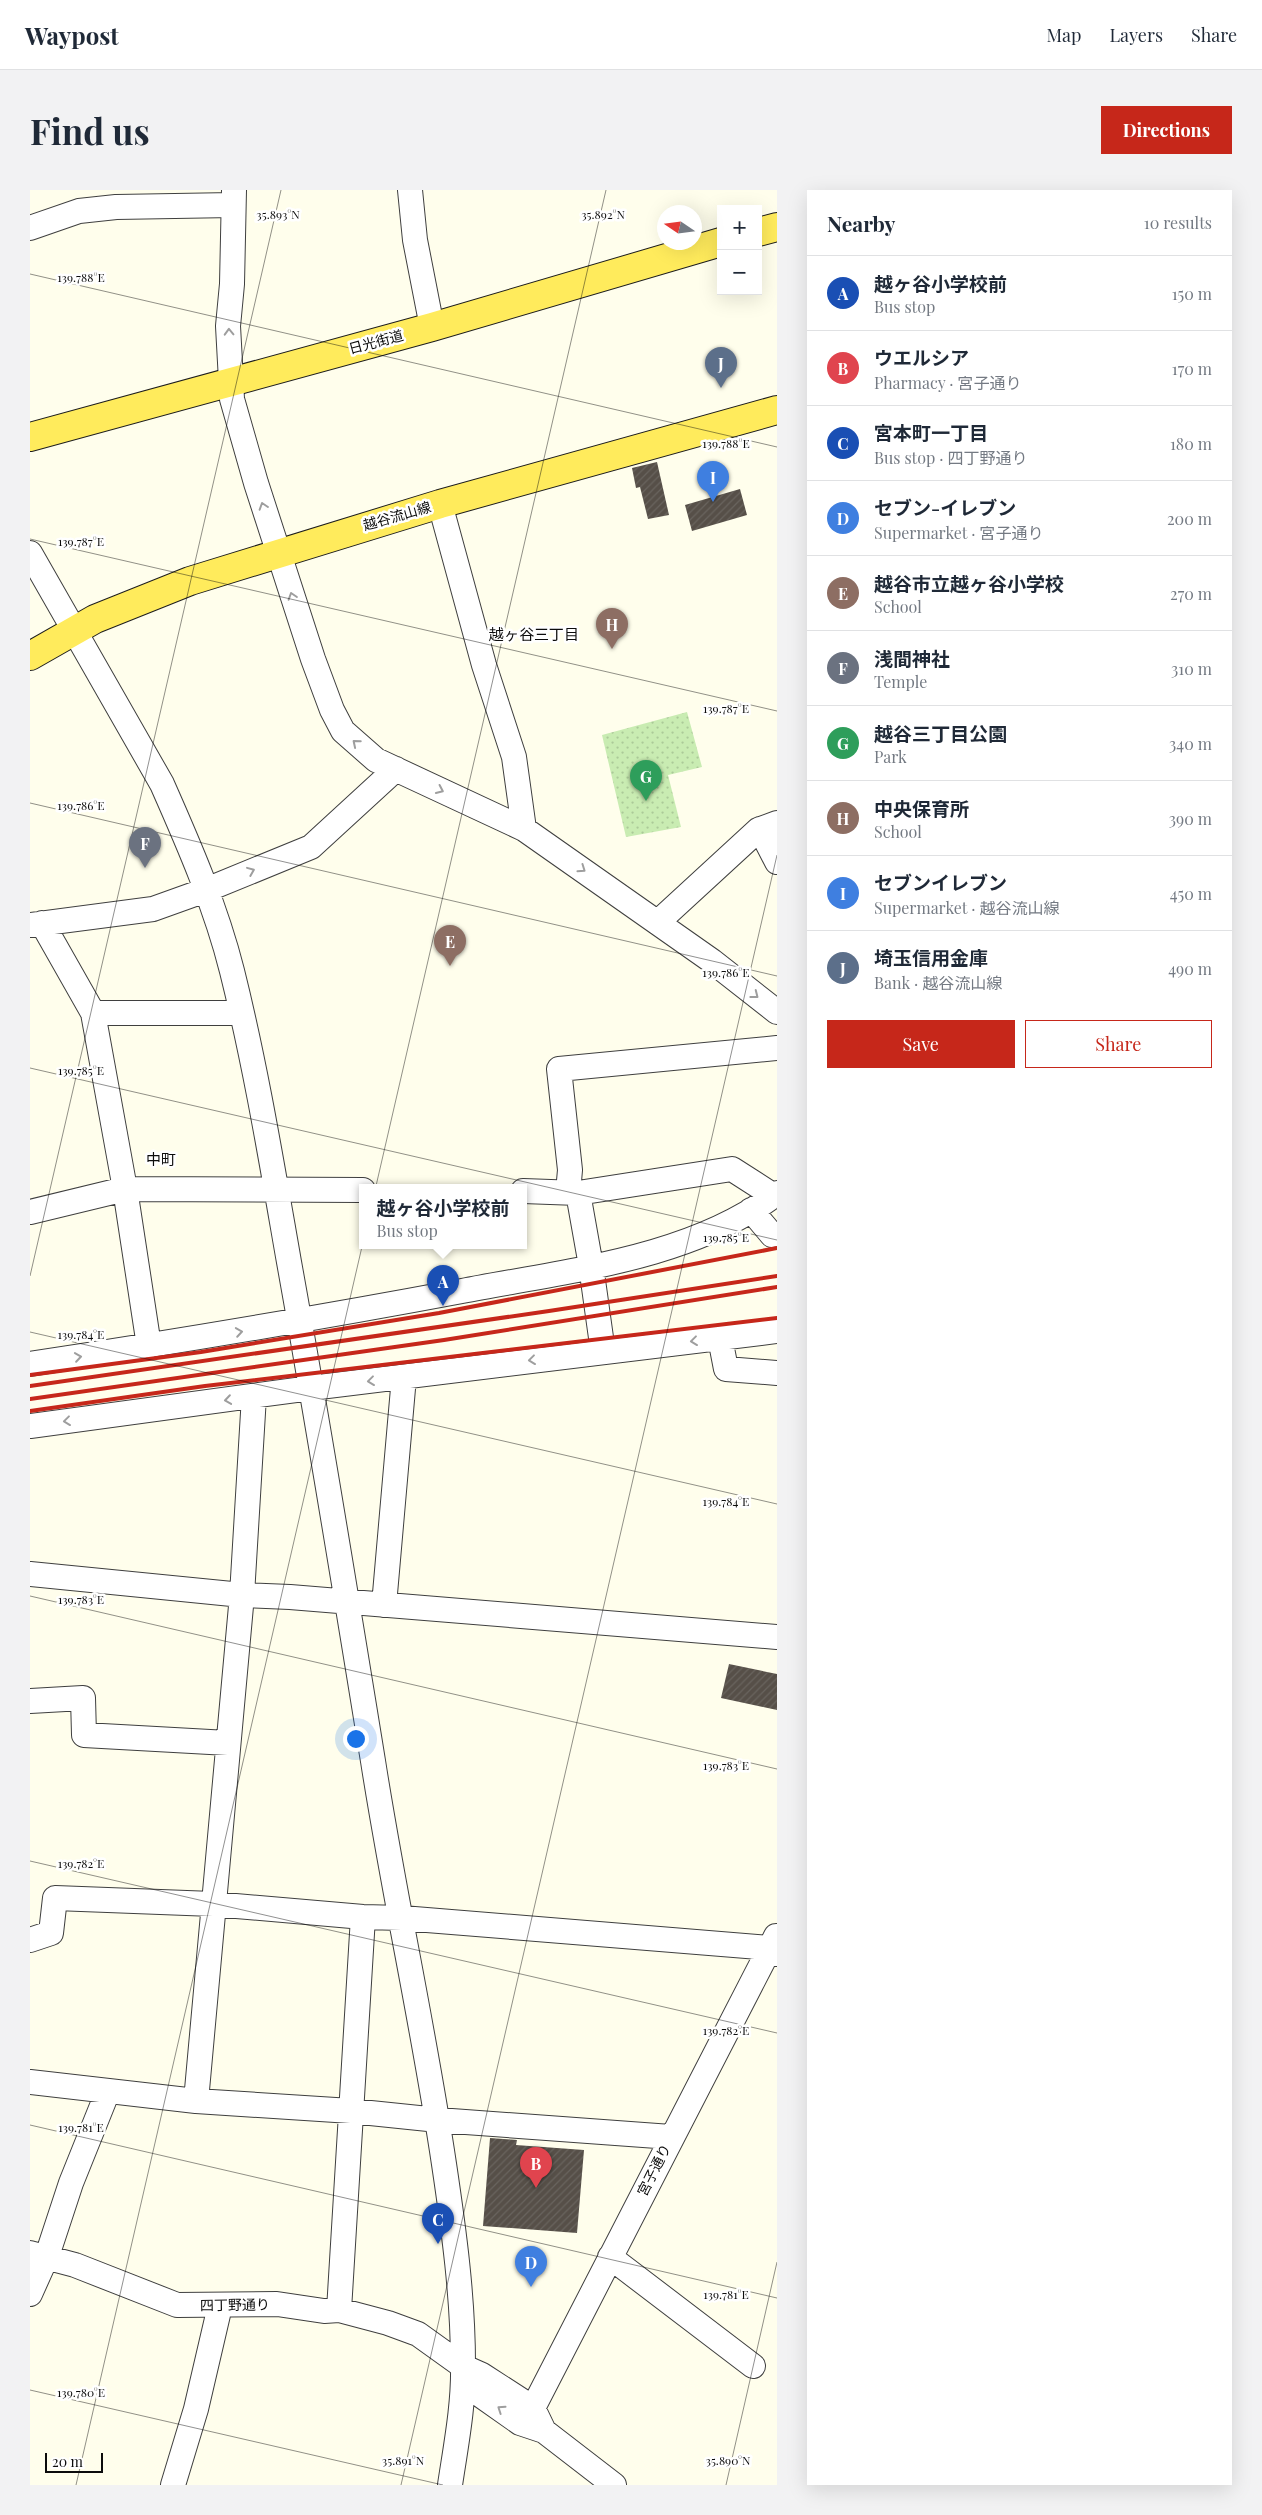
<!DOCTYPE html>
<html lang="en">
<head>
<meta charset="utf-8">
<style>
  body { margin:0; font-family:"Playfair Display","Noto Sans JP",serif; background:#f2f2f3; color:#1f2937 }
  .controls { position:absolute; right:15px; top:15px; display:grid; overflow:hidden; border-radius:0px; box-shadow:0 5px 20px #0002 }
  .controls button { width:45px; height:45px; display:grid; place-items:center; padding:0; border:0; border-bottom:1px solid #e0e1e3; background:#fff; color:#1f2937; font:25px sans-serif }
  .compass { position:absolute; left:627px; top:15px; width:45px; height:45px; border-radius:50%; background:#fff; box-shadow:0 5px 20px #0002; rotate:283deg }
  .scale { position:absolute; left:15px; bottom:12px; width:58px; box-sizing:border-box; padding-left:5px; border:2px solid #0c0c0c; border-top:0; font-size:14px; line-height:18px; white-space:nowrap; color:#0c0c0c; -webkit-text-stroke:4px #fff; paint-order:stroke }
  .you { position:absolute; left:325px; top:1548px; width:18px; height:18px; margin:-12px; border:4px solid #fff; border-radius:50%; background:#1a73e8; box-shadow:0 0 0 8px #1a73e833 }
  .badge { display:grid; place-items:center; width:32px; height:32px; border-radius:50%; background:#c6271a; color:#fff; font-size:16px; font-weight:700 }
  .pin { position:absolute; translate:-50% -41px; filter:drop-shadow(0 1px 2px #0008) }
  .pin::after { content:''; position:absolute; top:26px; width:18px; height:15px; background:inherit; clip-path:polygon(0 0,100% 0,50% 100%) }
  .popup { position:absolute; left:329px; top:994px; width:168px; height:65px; box-sizing:border-box; display:grid; place-content:center; border-radius:0px; background:#fff; filter:drop-shadow(0 1px 4px #0005); font-size:16px; white-space:nowrap; color:#747a83 }
  .popup b { font-size:19px; color:#1f2937 }
  .popup::after { content:''; position:absolute; left:50%; top:100%; margin-left:-10px; border:10px solid transparent; border-top-color:#fff }
  .list { margin:0; padding:0; list-style:none }
  h2 { display:flex; justify-content:space-between; align-items:center; height:65px; margin:0; padding:0 20px; font-size:21px }
  h2 small { font-size:16px; font-weight:400; color:#747a83 }
  .list li { display:grid; grid-template-columns:32px 1fr auto; gap:15px; align-items:center; box-sizing:border-box; height:75px; padding:0 20px; border-top:1px solid #e0e1e3 }
  .list b { display:block; font-size:19px; white-space:nowrap }
  .list p { margin:0; font-size:16px; white-space:nowrap; color:#747a83 }
  .list em { font-size:16px; font-style:normal; color:#747a83 }
  .actions { display:flex; gap:10px; padding:15px 20px }
  .actions a { flex:1; padding:11px 0; border:1px solid #c6271a; border-radius:0px; text-align:center; font-size:18px; color:#c6271a }
  .actions .main { background:#c6271a; color:#fff }
  .map { position:relative; flex:none; width:747px; height:2295px; overflow:hidden; border-radius:0px }
  header { display:flex; align-items:center; gap:30px; box-sizing:border-box; height:70px; padding:0 25px; background:#fff; border-bottom:1px solid #e0e1e3 }
  header strong { font-size:24px }
  nav { display:flex; gap:28px; margin-inline-start:auto; font-size:18px }
  .intro { display:flex; align-items:center; justify-content:space-between; box-sizing:border-box; height:120px; padding:0 30px }
  h1 { margin:0; font-size:35px }
  .button { padding:12px 22px; border-radius:0px; background:#c6271a; color:#fff; font-size:18px; font-weight:700 }
  main { display:flex; gap:30px; padding:0 30px }
  aside { flex:1; background:#fff; border-radius:0px; box-shadow:0 5px 20px #0002 }
  .map>svg:first-child { display:block }
  .green { fill:url(#green-dots) }
  .building { fill:url(#building-hatch) }
  .lines { fill:none; stroke-linecap:round; stroke-linejoin:round }
  .minor-casing { stroke:#3f3f3f; stroke-width:26 }
  .major-casing { stroke:#1d1d1d; stroke-width:30 }
  .minor { stroke:#fff; stroke-width:24 }
  .major { stroke:#ffeb5c; stroke-width:28 }
  .rail { stroke:#c6271a; stroke-width:4 }
  .oneway { stroke:#9e9e9e }
  .ticks { fill:none; stroke:#0c0c0c; stroke-width:1; stroke-opacity:0.45 }
  .labels { text-anchor:middle; stroke-width:5; stroke-linejoin:round; paint-order:stroke }
  .street-label { font-size:14px; fill:#0c0c0c; stroke:#fff }
  .neighbourhood-label { font-size:15px; fill:#0c0c0c; stroke:#fff }
  .ticks-label { font-size:12px; text-anchor:middle; fill:#0c0c0c; stroke:#fff; stroke-width:5; stroke-linejoin:round; paint-order:stroke }
</style>
</head>
<body>
<header>
<strong>Waypost</strong>
<nav><a>Map</a><a>Layers</a><a>Share</a></nav>
</header>
<div class="intro"><h1>Find us</h1><a class="button">Directions</a></div>
<main>
<div class="map">
<svg width="747" height="2295" viewBox="0 0 747 2295">
  <defs>
    <pattern id="green-dots" width="8" height="8" patternUnits="userSpaceOnUse" patternTransform="scale(1.25)"><rect width="8" height="8" fill="#c9ecb2"/><path d="M2 2h.1M6 6h.1" fill="none" stroke="#abc998" stroke-width="1.8" stroke-linecap="round"/></pattern>
    <pattern id="building-hatch" width="6" height="6" patternUnits="userSpaceOnUse" patternTransform="scale(1.25)"><rect width="6" height="6" fill="#564f48"/><path d="M-1 1l2-2M0 6l6-6M5 7l2-2" fill="none" stroke="#69645e"/></pattern>
  </defs>
  <rect width="100%" height="100%" fill="#fffeec"/>
  <path class="green" d="M657,522L672,577L638,585L651,637L596,647L572,545Z"/>
  <path class="building" d="M627,272L639,325L618,329L610,297L606,298L602,278Z
    M710,299L717,325L662,341L655,315Z
    M699,1474L747,1484V1520L691,1508Z
    M460,1948L487,1950L486,1955L554,1960L547,2043L453,2036Z"/>
  <g class="lines">
    <g class="minor-casing">
      <path id="minor" d="M204,0L202,94L198,136L202,209L226,293L283,469L302,520L313,541L346,570L494,639L682,771L747,822
        M380,0L385,50L402,137
        M0,38L49,21L86,17L203,15
        M410,314L454,475L484,567L494,639
        M0,363L132,594C159,655 186,717 202,781C226,877 242,975 259,1072C289,1238 316,1405 343,1571C364,1706 394,1839 414,1974C424,2041 433,2107 433,2174C434,2214 426,2255 420,2295
        M730,639L747,672
        M628,732L728,640L747,633
        M12,733L63,823L95,999L119,1156
        M0,735L123,719L176,700L281,657L366,579
        M63,823H211
        M493,1001L548,1003L702,979L744,1006
        M538,1002L540,980L529,879L747,858
        M548,1003L561,1076L573,1162
        M721,1020L742,1045L747,1044
        M0,1022L95,999L333,1000
        M690,1148L696,1179L747,1183
        M0,1174C144,1152 288,1128 432,1101C534,1081 662,1069 747,1003
        M0,1236L281,1198L747,1141
        M0,1384L212,1405L260,1407L747,1447
        M354,1415L374,1187
        M0,1511L53,1508L54,1545L198,1553
        M0,1750L21,1743L25,1708L183,1714L333,1727L372,1728L740,1758L747,1764
        M0,1892L166,1911L321,1921L408,1930L641,1947
        M166,1911L212,1405L224,1206
        M0,2063L45,2075L147,2115L247,2114L294,2121L309,2120L358,2133L388,2144L434,2177L452,2185L503,2218L514,2241
        M580,2067L723,2176
        M0,2104L17,2066L41,1993L78,1901
        M309,2120L333,1727
        M434,2177L446,2202L490,2233L514,2241L584,2295
        M503,2218L746,1746
        M143,2295L166,2219L190,2116"/>
    </g>
    <g class="major-casing">
      <path id="major" d="M728,42L747,37
        M0,247L402,137L691,52
        M0,466L65,429L160,391L410,314L747,220"/>
    </g>
    <use href="#minor" class="minor"/>
    <use href="#major" class="major"/>
    <path class="rail" d="M0,1185L171,1162L409,1123L747,1058
      M0,1196L519,1121L747,1086
      M0,1209L414,1150L747,1097
      M0,1221L175,1196L747,1128"/>
  </g>
  <defs><path id="oneway-chevron" d="M-2-3.5L2.5 0L-2 3.5" fill="none" stroke-width="1.6" stroke-linecap="round" stroke-linejoin="round" transform="scale(1.25)"/></defs>
  <g class="oneway">
    <use href="#oneway-chevron" transform="translate(199 142) rotate(-92)"/>
    <use href="#oneway-chevron" transform="translate(233 316) rotate(-108)"/>
    <use href="#oneway-chevron" transform="translate(262 406) rotate(-108)"/>
    <use href="#oneway-chevron" transform="translate(326 553) rotate(-140)"/>
    <use href="#oneway-chevron" transform="translate(410 600) rotate(25)"/>
    <use href="#oneway-chevron" transform="translate(552 679) rotate(35)"/>
    <use href="#oneway-chevron" transform="translate(221 681) rotate(-22)"/>
    <use href="#oneway-chevron" transform="translate(725 805) rotate(38)"/>
    <use href="#oneway-chevron" transform="translate(209 1142) rotate(-9)"/>
    <use href="#oneway-chevron" transform="translate(664 1151) rotate(173)"/>
    <use href="#oneway-chevron" transform="translate(48 1167) rotate(-8)"/>
    <use href="#oneway-chevron" transform="translate(502 1170) rotate(173)"/>
    <use href="#oneway-chevron" transform="translate(341 1191) rotate(173)"/>
    <use href="#oneway-chevron" transform="translate(198 1210) rotate(172)"/>
    <use href="#oneway-chevron" transform="translate(37 1231) rotate(173)"/>
    <use href="#oneway-chevron" transform="translate(471 2219) rotate(-146)"/>
  </g>
  <path class="ticks" d="M0,84L747,257M0,349L747,521M0,613L747,786M0,878L747,1050M0,1086L251,0M0,1142L747,1314M0,1406L747,1579M0,1671L747,1843M0,1935L747,2108M0,2200L413,2295M46,2295L576,0M371,2295L747,665M696,2295L747,2072"/>
  <g class="labels">
    <g class="street-label">
      <text transform="translate(346 152) rotate(-15)" y="5">日光街道</text>
      <text transform="translate(367 326) rotate(-16)" y="5">越谷流山線</text>
      <text transform="translate(624 1980) rotate(-63)" y="5">宮子通り</text>
      <text transform="translate(205 2115) rotate(-1)" y="5">四丁野通り</text>
    </g>
    <g class="neighbourhood-label">
      <text x="504" y="450">越ヶ谷三丁目</text>
      <text x="131" y="975">中町</text>
    </g>
  </g>
  <g class="ticks-label">
    <text x="573" y="29">35.892°N</text>
    <text x="248" y="29">35.893°N</text>
    <text x="51" y="92">139.788°E</text>
    <text x="696" y="258">139.788°E</text>
    <text x="51" y="356">139.787°E</text>
    <text x="696" y="523">139.787°E</text>
    <text x="51" y="620">139.786°E</text>
    <text x="696" y="787">139.786°E</text>
    <text x="51" y="885">139.785°E</text>
    <text x="696" y="1052">139.785°E</text>
    <text x="51" y="1149">139.784°E</text>
    <text x="696" y="1316">139.784°E</text>
    <text x="51" y="1414">139.783°E</text>
    <text x="696" y="1580">139.783°E</text>
    <text x="51" y="1678">139.782°E</text>
    <text x="696" y="1845">139.782°E</text>
    <text x="51" y="1942">139.781°E</text>
    <text x="696" y="2109">139.781°E</text>
    <text x="51" y="2207">139.780°E</text>
    <text x="373" y="2275">35.891°N</text>
    <text x="698" y="2275">35.890°N</text>
  </g>
</svg>
<div class="controls">
<button>+</button>
<button>−</button>
</div>
<svg class="compass" viewBox="-18 -18 36 36"><path d="M0-13l5 13h-10z" fill="#e53935"/><path d="M0 13l5-13h-10z" fill="#747a83"/></svg>
<div class="scale">20 m</div>
<div class="you"></div>
<div class="pin badge" style="left:413px;top:1116px;background:#1a4fb4">A</div>
<div class="popup"><b>越ヶ谷小学校前</b>Bus stop</div>
<div class="pin badge" style="left:506px;top:1998px;background:#e0444e">B</div>
<div class="pin badge" style="left:408px;top:2054px;background:#1a4fb4">C</div>
<div class="pin badge" style="left:501px;top:2097px;background:#3f7fe0">D</div>
<div class="pin badge" style="left:420px;top:776px;background:#8d6e63">E</div>
<div class="pin badge" style="left:115px;top:678px;background:#6b7280">F</div>
<div class="pin badge" style="left:616px;top:611px;background:#2e9e5b">G</div>
<div class="pin badge" style="left:582px;top:459px;background:#8d6e63">H</div>
<div class="pin badge" style="left:683px;top:312px;background:#3f7fe0">I</div>
<div class="pin badge" style="left:691px;top:198px;background:#5c6f8a">J</div>
</div>
<aside>
<h2>Nearby<small>10 results</small></h2>
<ul class="list">
<li><span class="badge" style="background:#1a4fb4">A</span><div><b>越ヶ谷小学校前</b><p>Bus stop</p></div><em>150 m</em></li>
<li><span class="badge" style="background:#e0444e">B</span><div><b>ウエルシア</b><p>Pharmacy · 宮子通り</p></div><em>170 m</em></li>
<li><span class="badge" style="background:#1a4fb4">C</span><div><b>宮本町一丁目</b><p>Bus stop · 四丁野通り</p></div><em>180 m</em></li>
<li><span class="badge" style="background:#3f7fe0">D</span><div><b>セブン-イレブン</b><p>Supermarket · 宮子通り</p></div><em>200 m</em></li>
<li><span class="badge" style="background:#8d6e63">E</span><div><b>越谷市立越ヶ谷小学校</b><p>School</p></div><em>270 m</em></li>
<li><span class="badge" style="background:#6b7280">F</span><div><b>浅間神社</b><p>Temple</p></div><em>310 m</em></li>
<li><span class="badge" style="background:#2e9e5b">G</span><div><b>越谷三丁目公園</b><p>Park</p></div><em>340 m</em></li>
<li><span class="badge" style="background:#8d6e63">H</span><div><b>中央保育所</b><p>School</p></div><em>390 m</em></li>
<li><span class="badge" style="background:#3f7fe0">I</span><div><b>セブンイレブン</b><p>Supermarket · 越谷流山線</p></div><em>450 m</em></li>
<li><span class="badge" style="background:#5c6f8a">J</span><div><b>埼玉信用金庫</b><p>Bank · 越谷流山線</p></div><em>490 m</em></li>
</ul>
<div class="actions"><a class="main">Save</a><a>Share</a></div>
</aside>
</main>
</body>
</html>
